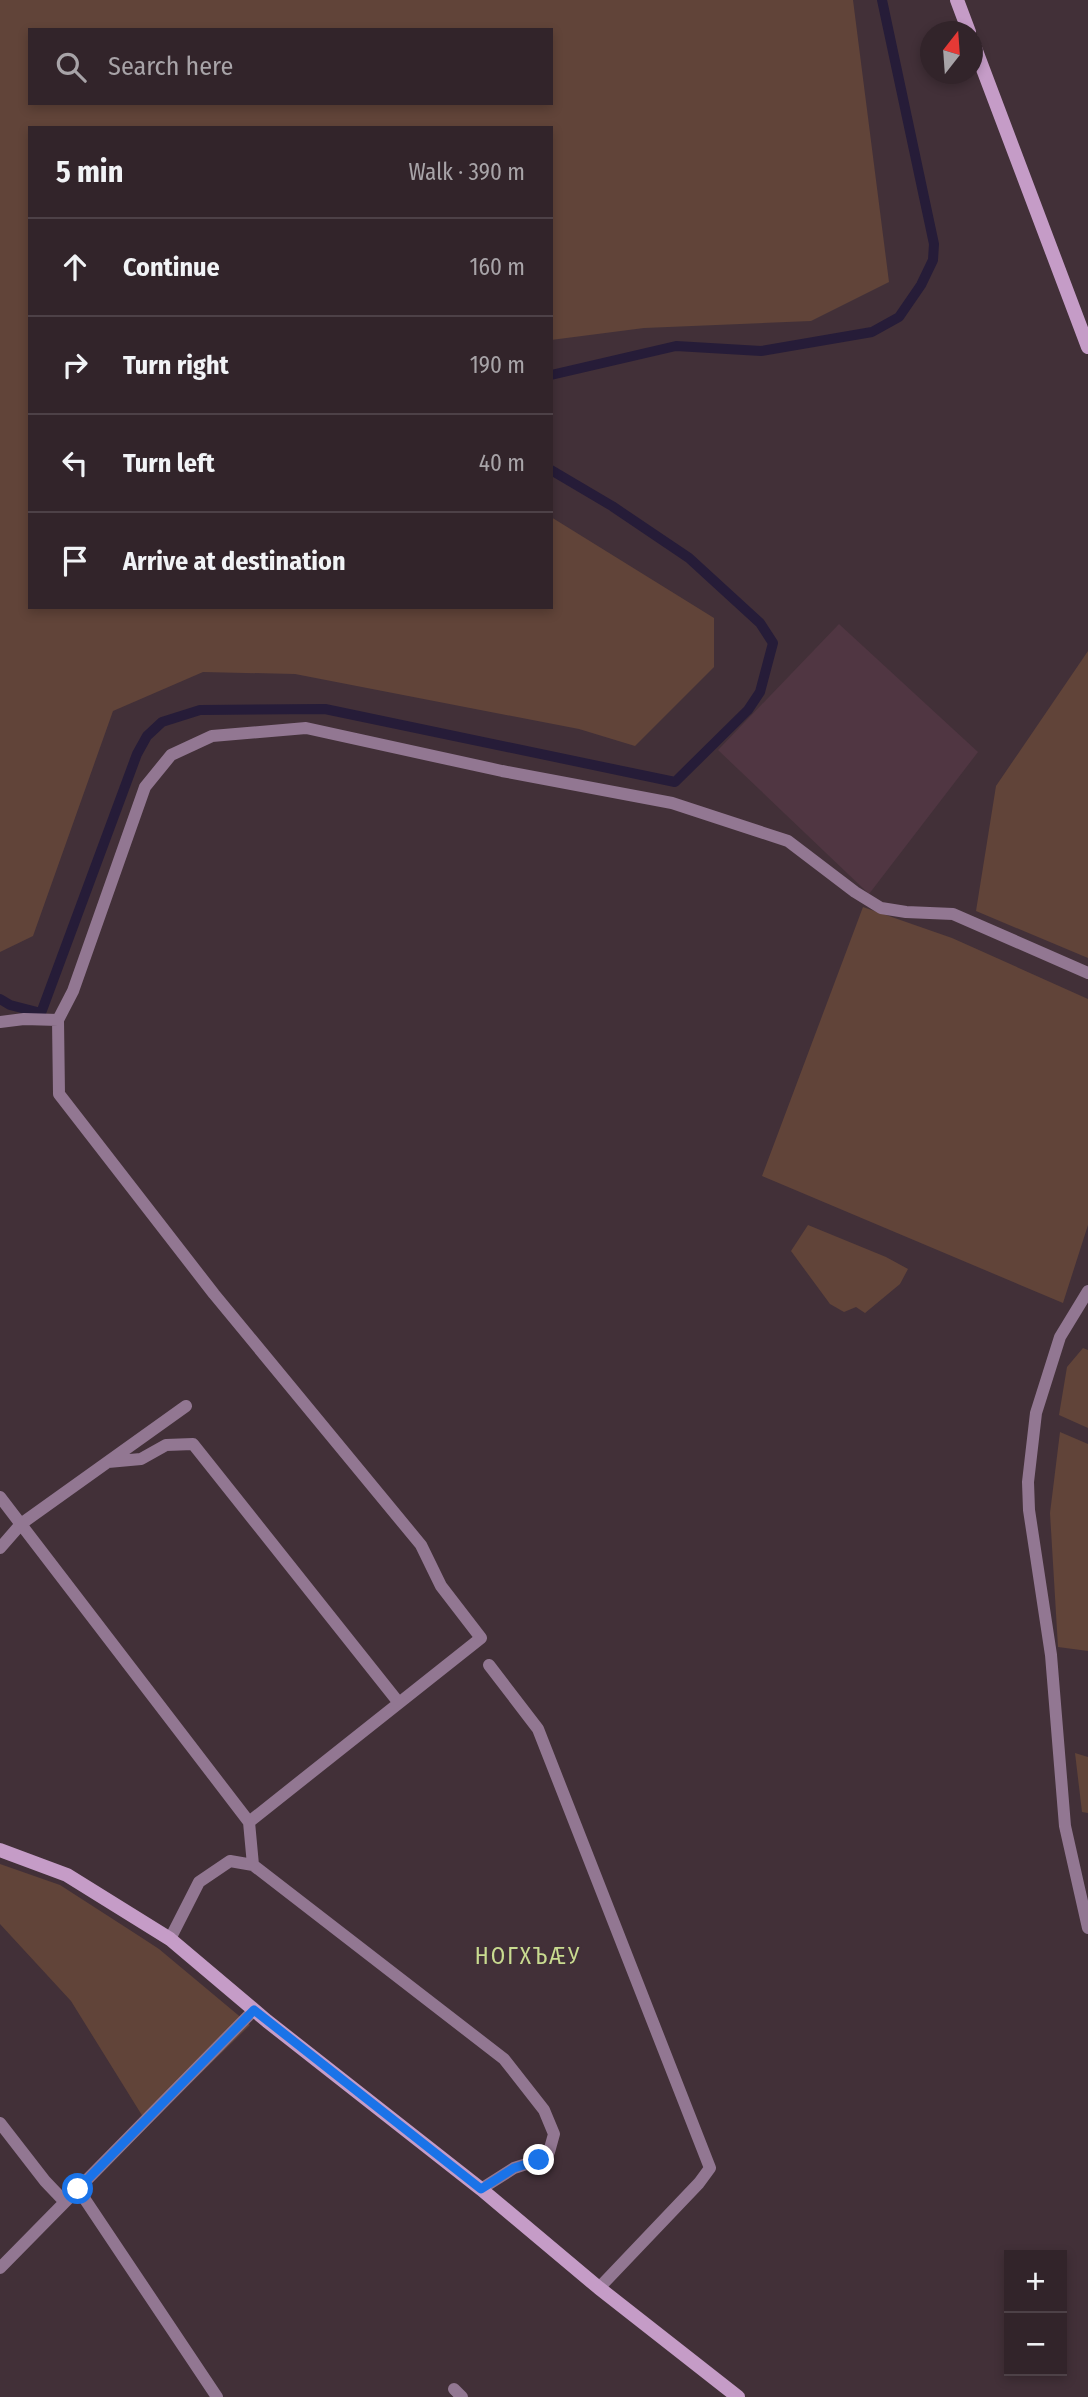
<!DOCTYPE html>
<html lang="en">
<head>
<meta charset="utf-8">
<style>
  body { margin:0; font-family:"Fira Sans Condensed",sans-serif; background:#3a2c32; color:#f1f3f6 }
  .controls { position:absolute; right:21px; bottom:21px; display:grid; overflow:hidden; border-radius:0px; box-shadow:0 4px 10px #0003 }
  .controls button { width:63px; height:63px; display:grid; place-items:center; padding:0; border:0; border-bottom:2px solid #4d4147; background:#32242a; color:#f1f3f6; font:35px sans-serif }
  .compass { position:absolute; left:920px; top:21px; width:63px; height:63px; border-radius:50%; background:#32242a; box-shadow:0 4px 10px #0003; rotate:17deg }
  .stop { position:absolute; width:21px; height:21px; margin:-16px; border:5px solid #1a73e8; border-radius:50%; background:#fff }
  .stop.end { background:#1a73e8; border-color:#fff; box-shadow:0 2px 7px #0008 }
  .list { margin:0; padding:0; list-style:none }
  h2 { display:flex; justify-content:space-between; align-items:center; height:91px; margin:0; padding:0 28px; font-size:30px }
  h2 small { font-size:23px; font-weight:400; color:#a8a4a8 }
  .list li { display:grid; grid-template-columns:46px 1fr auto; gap:21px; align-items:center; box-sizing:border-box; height:98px; padding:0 28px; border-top:2px solid #4d4147 }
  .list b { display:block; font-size:26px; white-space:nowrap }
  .list em { font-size:23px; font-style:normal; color:#a8a4a8 }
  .icon { flex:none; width:38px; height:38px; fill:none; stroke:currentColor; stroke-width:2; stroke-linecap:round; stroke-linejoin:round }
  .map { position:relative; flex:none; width:1088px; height:2397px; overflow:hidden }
  .search { position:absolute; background:#32242a; box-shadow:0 4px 10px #0003; left:28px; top:28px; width:525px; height:77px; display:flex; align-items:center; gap:18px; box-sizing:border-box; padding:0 24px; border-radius:0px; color:#a8a4a8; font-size:26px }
  .panel { position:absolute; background:#32242a; box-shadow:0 4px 10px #0003; left:28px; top:126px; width:525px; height:483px; border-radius:0px }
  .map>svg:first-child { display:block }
  .built { fill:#503642 }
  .green { fill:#614439; fill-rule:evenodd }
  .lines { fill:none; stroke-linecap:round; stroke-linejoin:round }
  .canal { stroke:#261c38; stroke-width:10 }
  .street { stroke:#927792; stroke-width:12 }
  .secondary { stroke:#c59cc7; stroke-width:14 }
  .route { stroke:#1a73e8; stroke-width:9 }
  .labels { text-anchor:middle; stroke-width:5; stroke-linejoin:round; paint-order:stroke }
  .quarter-label { font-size:23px; letter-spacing:2px; fill:#c9db90; stroke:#423038 }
</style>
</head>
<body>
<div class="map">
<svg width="1088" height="2397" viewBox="0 0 1088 2397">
  <rect width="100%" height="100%" fill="#423038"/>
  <path class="built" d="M839,624L978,752L869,894L718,750Z"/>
  <path class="green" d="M0,0H853L889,282L811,321L644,328L551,340V128H30V607H551V517L714,618V667L635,746L579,729L295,674L203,672L113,711L33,936L0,952ZM30,30H551V103H30Z
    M1088,651V958L976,911L996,786Z
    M863,907L952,938L1088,999V1225L1063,1303L762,1176Z
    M808,1225L886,1257L908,1269L900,1284L865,1313L856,1307L844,1312L830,1304L791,1251Z
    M1083,1348L1088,1350V1428L1059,1415L1067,1367Z
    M1060,1432L1088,1444V1651L1058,1647L1050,1513Z
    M1075,1753L1088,1757V1813L1082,1812Z
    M0,1864L60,1885L136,1934L159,1949L250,2025L148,2125L71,2001L0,1924Z"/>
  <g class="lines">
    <path class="canal" d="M551,375L676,346L761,351L872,332L899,317L921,285L933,260L934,244L882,0
      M0,999L10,1005L41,1013L137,754L147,736L162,722L200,710L325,709L675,782L748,710L760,692L773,643L760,623L689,558L612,506L551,470"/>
    <path class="street" d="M58,1020L59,1094L214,1294L421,1545L441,1586L481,1638L249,1822
      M0,1022L24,1019L58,1020L73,991L145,787L171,755L212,736L306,728L502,771L672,803L788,841L855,892L881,908L906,912L953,914L1088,973
      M1088,1291L1060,1337L1036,1413L1028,1482L1029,1510L1051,1655L1065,1826L1088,1928
      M108,1462L141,1459L166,1445L193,1444L399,1703
      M0,1497L249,1822L253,1865
      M0,1548L21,1524L186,1406
      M489,1665L538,1729L710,2168L699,2183L599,2288
      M170,1939L199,1882L230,1861L253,1865L504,2059L544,2110L554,2134L549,2152L539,2160L514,2168L481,2189
      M0,2123L45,2181L65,2202
      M78,2189L217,2397
      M0,2268L254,2010
      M454,2389L462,2397"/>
    <path class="secondary" d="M957,0L969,32
      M972,40L1088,347
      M0,1850L67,1875L170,1939L267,2021L481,2189L599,2288L738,2397"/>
  </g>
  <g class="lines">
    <path class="route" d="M78,2189L254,2010L481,2189L514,2168L539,2160"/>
  </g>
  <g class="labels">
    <g class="quarter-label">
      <text x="528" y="1964">НОГХЪÆУ</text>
    </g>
  </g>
</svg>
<div class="controls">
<button>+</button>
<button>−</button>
</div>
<svg class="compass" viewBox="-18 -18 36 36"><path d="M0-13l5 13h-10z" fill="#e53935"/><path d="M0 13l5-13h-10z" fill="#a8a4a8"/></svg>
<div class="stop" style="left:78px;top:2189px"></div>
<div class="stop end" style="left:539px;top:2160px"></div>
<div class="search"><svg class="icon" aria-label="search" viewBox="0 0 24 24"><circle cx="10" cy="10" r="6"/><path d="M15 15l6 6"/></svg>Search here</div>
<section class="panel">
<h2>5 min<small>Walk · 390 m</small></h2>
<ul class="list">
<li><svg class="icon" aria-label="ahead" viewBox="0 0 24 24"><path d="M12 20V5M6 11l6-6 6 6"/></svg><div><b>Continue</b></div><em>160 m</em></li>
<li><svg class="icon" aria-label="right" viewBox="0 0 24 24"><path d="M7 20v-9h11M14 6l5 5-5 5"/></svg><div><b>Turn right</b></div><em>190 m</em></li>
<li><svg class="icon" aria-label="left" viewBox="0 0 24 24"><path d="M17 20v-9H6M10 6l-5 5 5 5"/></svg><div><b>Turn left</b></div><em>40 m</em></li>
<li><svg class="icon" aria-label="arrive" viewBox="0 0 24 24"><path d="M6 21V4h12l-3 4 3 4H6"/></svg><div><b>Arrive at destination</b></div></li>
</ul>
</section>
</div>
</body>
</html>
